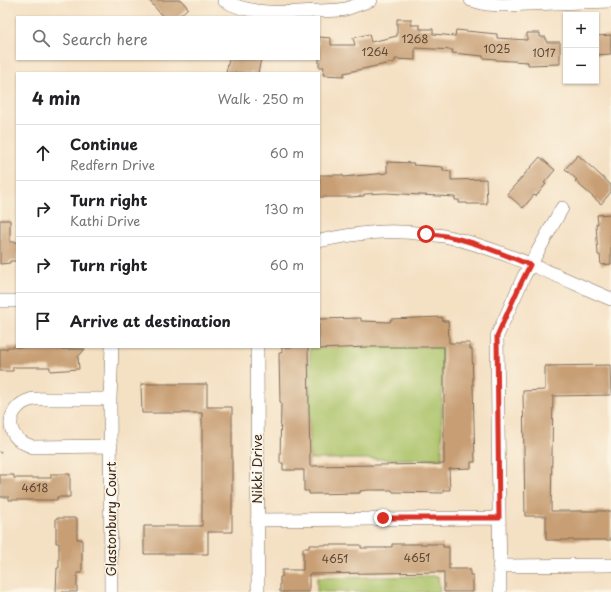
<!DOCTYPE html>
<html lang="en">
<head>
<meta charset="utf-8">
<style>
  body { margin:0; font-family:"Playpen Sans",sans-serif; background:#f6f6f6; color:#202124 }
  .controls { position:absolute; right:12px; top:12px; display:grid; overflow:hidden; border-radius:0px; box-shadow:0 1px 3px #0004 }
  .controls button { width:36px; height:36px; display:grid; place-items:center; padding:0; border:0; border-bottom:1px solid #e0e0e0; background:#fff; color:#202124; font:20px sans-serif }
  .stop { position:absolute; width:12px; height:12px; margin:-9px; border:3px solid #d93025; border-radius:50%; background:#fff }
  .stop.end { background:#d93025; border-color:#fff; box-shadow:0 1px 4px #0008 }
  .list { margin:0; padding:0; list-style:none }
  h2 { display:flex; justify-content:space-between; align-items:center; height:52px; margin:0; padding:0 16px; font-size:17px }
  h2 small { font-size:13px; font-weight:400; color:#757577 }
  .list li { display:grid; grid-template-columns:26px 1fr auto; gap:12px; align-items:center; box-sizing:border-box; height:56px; padding:0 16px; border-top:1px solid #e0e0e0 }
  .list b { display:block; font-size:15px; white-space:nowrap }
  .list p { margin:0; font-size:13px; white-space:nowrap; color:#757577 }
  .list em { font-size:13px; font-style:normal; color:#757577 }
  .icon { flex:none; width:22px; height:22px; fill:none; stroke:currentColor; stroke-width:2; stroke-linecap:round; stroke-linejoin:round }
  .map { position:relative; flex:none; width:611px; height:592px; overflow:hidden }
  .search { position:absolute; background:#fff; box-shadow:0 1px 3px #0004; left:16px; top:16px; width:304px; height:44px; display:flex; align-items:center; gap:10px; box-sizing:border-box; padding:0 14px; border-radius:0px; color:#757577; font-size:15px }
  .panel { position:absolute; background:#fff; box-shadow:0 1px 3px #0004; left:16px; top:72px; width:304px; height:276px; border-radius:0px }
  .map>svg:first-child { display:block }
  .green { fill:#abc369; stroke:#737644 }
  .building { fill:#c89f74 }
  .lines { fill:none; stroke-linecap:round; stroke-linejoin:round }
  .minor-casing { stroke:#7c6a58; stroke-width:14 }
  .path { stroke:#7c6a58; stroke-width:2.5; stroke-dasharray:1 3; stroke-linecap:butt }
  .minor { stroke:#fff; stroke-width:13 }
  .route { stroke:#d93025; stroke-width:5 }
  .labels { text-anchor:middle; stroke-width:3; stroke-linejoin:round; paint-order:stroke }
  .number-label { font-size:11px; fill:#5e4734 }
  .street-label { font-size:13px; fill:#3b2a1e; stroke:#fcf5e5 }
</style>
</head>
<body>
<div class="map">
<svg width="611" height="592" viewBox="0 0 611 592">
  <rect width="100%" height="100%" fill="#fcf5e5"/>
  <filter id="ink" filterUnits="userSpaceOnUse"><feTurbulence type="fractalNoise" baseFrequency=".025" numOctaves="2"/><feDisplacementMap in="SourceGraphic" scale="8" xChannelSelector="R" yChannelSelector="G"/><feConvolveMatrix kernelMatrix="1 2 1 2 8 2 1 2 1" color-interpolation-filters="sRGB"/></filter>
  <filter id="wash" filterUnits="userSpaceOnUse"><feTurbulence type="fractalNoise" baseFrequency=".012" numOctaves="4" result="noise"/><feDisplacementMap in="SourceGraphic" scale="16" xChannelSelector="R" yChannelSelector="G"/><feGaussianBlur stdDeviation="0.9" result="paint"/><feColorMatrix in="noise" values="0 0 0 0 0 0 0 0 0 0 0 0 0 0 0 0 0 1.4 0 .05"/><feComposite in="paint" operator="in"/></filter>
  <g filter="url(#wash)">
    <rect width="100%" height="100%" fill="#f4e0c3"/>
    <path class="green" d="M385,347H442V459H310V348Z
      M438,576L440,592H317V578Z"/>
    <g id="blocks">
      <path class="building" d="M149,0H181L188,8L178,17H163Z
        M397,19H411V25H420V29H433V34L455,36L456,30L497,34V38L527,40V33H540V37H546V42H560V64L528,65V62L496,60V59L483,58V56L452,53L453,50L415,48V60L395,59V62L344,73V76L323,75L324,67H319V37L331,38V45H355L353,38L369,34L371,42L397,36Z
        M611,35V54L596,55V36Z
        M229,59H261L258,73H226Z
        M578,155L611,185V192L601,204L575,181L577,180L565,169Z
        M540,157L555,170L544,183L546,184L536,196L534,195L523,208L507,194Z
        M387,162L414,163L413,165L443,167V170L451,171V180L486,179L487,204H467V203H459V200H455V197L386,193L364,194V196L351,197H319V175H343V177L387,173Z
        M611,214V264L601,265L600,255H598L596,224H598L597,215Z
        M0,220H10V242H17V261H10V263L0,264Z
        M442,317L443,321H448L449,343H470V349H472L475,462H471V468L449,469L450,490H443V493L393,492L392,490H368L360,491V493L309,494V491H304V470H283V463H280L281,402H280L279,353H282V347H308L310,466L444,464V347H367L319,349V319L361,318V321L390,322L391,319Z
        M7,347H56V349H85L78,357L79,369L50,371V367H13V371H0V349H7Z
        M610,365L611,395L553,396L551,511H611V540H546V516H525L523,391L545,390V366Z
        M141,384H207V407H232V532H208V554H144V526H202V413H142Z
        M51,474H70V497H57V500H9V497H0V475H14V478H51Z
        M56,518H77V539H82V573H77V592H56L57,568H59V543H56Z
        M392,544H443V547H449V569H470V575H473V592H444V572L309,574V592H280V577H282V570H303V548H309V545H361V548H386V547H392Z"/>
    </g>
  </g>
  <g filter="url(#ink)">
    <use href="#blocks" fill-opacity="0" stroke="#7c6a58" stroke-width="1"/>
    <g class="lines">
      <g class="minor-casing">
        <path id="minor" d="M224,0C253,19 306,11 339,10L346,9L371,0
          M471,0L486,4L502,5L611,1
          M319,241C356,233 388,229 425,234C433,235 441,235 449,237C504,250 559,277 611,299
          M0,301H17
          M257,347L258,592
          M110,399C91,399 71,399 52,399C45,399 36,398 30,400C19,403 10,413 11,425C12,438 22,443 33,447L111,446
          M257,520L499,518
          M499,566L611,565
          M111,592L110,399L112,347
          M500,592L497,336L524,276L562,208"/>
      </g>
      <path class="path" d="M0,453L2,450"/>
      <use href="#minor" class="minor"/>
    </g>
  </g>
  <g class="lines" filter="url(#ink)">
    <path class="route" d="M383,518H499L497,336L520,285L530,265C500,253 459,234 426,234"/>
  </g>
  <g class="labels">
    <g class="number-label">
      <text x="415" y="43">1268</text>
      <text x="497" y="53">1025</text>
      <text x="375" y="56">1264</text>
      <text x="544" y="57">1017</text>
      <text x="35" y="492">4618</text>
      <text x="417" y="562">4651</text>
      <text x="335" y="563">4651</text>
    </g>
    <g class="street-label">
      <text transform="translate(257 469) rotate(-90)" y="5">Nikki Drive</text>
      <text transform="translate(111 519) rotate(-90)" y="5">Glastonbury Court</text>
    </g>
  </g>
</svg>
<div class="controls">
<button>+</button>
<button>−</button>
</div>
<div class="stop" style="left:426px;top:234px"></div>
<div class="stop end" style="left:383px;top:518px"></div>
<div class="search"><svg class="icon" aria-label="search" viewBox="0 0 24 24"><circle cx="10" cy="10" r="6"/><path d="M15 15l6 6"/></svg>Search here</div>
<section class="panel">
<h2>4 min<small>Walk · 250 m</small></h2>
<ul class="list">
<li><svg class="icon" aria-label="ahead" viewBox="0 0 24 24"><path d="M12 20V5M6 11l6-6 6 6"/></svg><div><b>Continue</b><p>Redfern Drive</p></div><em>60 m</em></li>
<li><svg class="icon" aria-label="right" viewBox="0 0 24 24"><path d="M7 20v-9h11M14 6l5 5-5 5"/></svg><div><b>Turn right</b><p>Kathi Drive</p></div><em>130 m</em></li>
<li><svg class="icon" aria-label="right" viewBox="0 0 24 24"><path d="M7 20v-9h11M14 6l5 5-5 5"/></svg><div><b>Turn right</b></div><em>60 m</em></li>
<li><svg class="icon" aria-label="arrive" viewBox="0 0 24 24"><path d="M6 21V4h12l-3 4 3 4H6"/></svg><div><b>Arrive at destination</b></div></li>
</ul>
</section>
</div>
</body>
</html>
